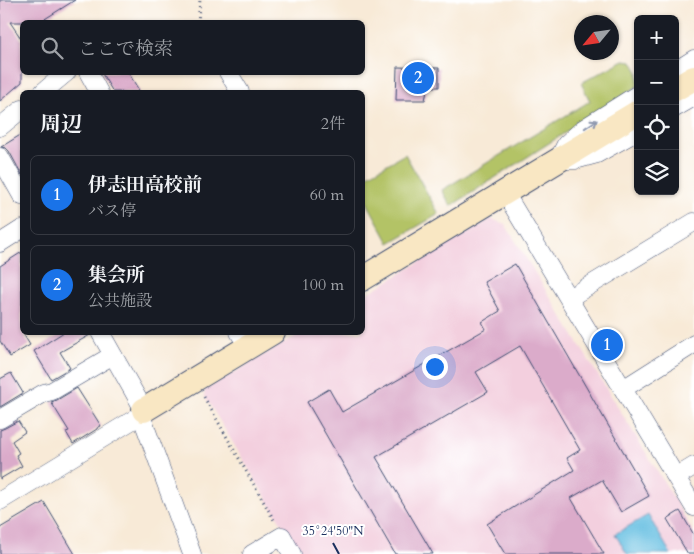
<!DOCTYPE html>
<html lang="ja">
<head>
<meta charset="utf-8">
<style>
  body { margin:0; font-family:Cardo,"Noto Serif JP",serif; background:#20242c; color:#f1f3f6 }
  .controls { position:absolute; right:15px; top:15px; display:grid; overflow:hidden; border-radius:8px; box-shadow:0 1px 4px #0004 }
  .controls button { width:45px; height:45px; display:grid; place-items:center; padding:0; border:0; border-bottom:1px solid #363941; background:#171b24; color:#f1f3f6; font:25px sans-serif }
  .compass { position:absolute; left:574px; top:15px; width:45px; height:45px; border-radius:50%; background:#171b24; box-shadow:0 1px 4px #0004; rotate:241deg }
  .you { position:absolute; left:434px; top:366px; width:18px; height:18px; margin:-12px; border:4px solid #fff; border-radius:50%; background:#1a73e8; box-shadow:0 0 0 8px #1a73e833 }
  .badge { display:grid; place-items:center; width:32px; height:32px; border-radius:50%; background:#1a73e8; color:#fff; font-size:16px; font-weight:700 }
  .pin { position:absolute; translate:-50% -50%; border:2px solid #fff; box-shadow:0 1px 5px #0006 }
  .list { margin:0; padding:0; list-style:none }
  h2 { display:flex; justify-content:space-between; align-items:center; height:65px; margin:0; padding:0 20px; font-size:21px }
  h2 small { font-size:16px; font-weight:400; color:#9ea1a6 }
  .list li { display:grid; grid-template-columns:32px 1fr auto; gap:15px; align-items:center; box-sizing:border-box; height:80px; margin:0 10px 10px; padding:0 10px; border:1px solid #363941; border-radius:8px }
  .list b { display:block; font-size:19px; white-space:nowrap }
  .list p { margin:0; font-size:16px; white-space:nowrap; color:#9ea1a6 }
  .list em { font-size:16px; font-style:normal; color:#9ea1a6 }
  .icon { flex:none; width:28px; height:28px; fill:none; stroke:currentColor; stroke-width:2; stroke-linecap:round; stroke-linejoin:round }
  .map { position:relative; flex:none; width:694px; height:554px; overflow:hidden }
  .search { position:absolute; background:#171b24; box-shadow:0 1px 4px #0004; left:20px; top:20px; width:345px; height:55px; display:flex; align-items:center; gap:12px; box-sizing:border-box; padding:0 18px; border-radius:8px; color:#9ea1a6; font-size:19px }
  .panel { position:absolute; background:#171b24; box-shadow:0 1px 4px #0004; left:20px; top:90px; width:345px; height:245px; border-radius:8px }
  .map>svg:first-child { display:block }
  .built { fill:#f3cfde }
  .green { fill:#b3c366; stroke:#677962 }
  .water { fill:#63bee1; stroke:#3f76a0 }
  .building { fill:#dbabca }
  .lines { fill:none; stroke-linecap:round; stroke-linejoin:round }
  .street-casing { stroke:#3c4b70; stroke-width:19 }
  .secondary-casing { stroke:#3c4b70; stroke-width:26 }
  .path { stroke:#3c4b70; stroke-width:3; stroke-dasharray:1 4; stroke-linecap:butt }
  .street { stroke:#fff; stroke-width:18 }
  .secondary { stroke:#f9e7c3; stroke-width:24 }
  .oneway { stroke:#8d97ae }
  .ticks { fill:none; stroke:#1b2f5e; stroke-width:2 }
  .ticks-label { font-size:12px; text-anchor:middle; fill:#1b2f5e; stroke:#fff; stroke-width:4; stroke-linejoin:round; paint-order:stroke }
</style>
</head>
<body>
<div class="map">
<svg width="694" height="554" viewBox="0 0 694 554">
  <rect width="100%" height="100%" fill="#fff"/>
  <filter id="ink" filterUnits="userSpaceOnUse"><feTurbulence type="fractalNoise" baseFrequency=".02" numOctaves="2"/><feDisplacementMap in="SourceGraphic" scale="10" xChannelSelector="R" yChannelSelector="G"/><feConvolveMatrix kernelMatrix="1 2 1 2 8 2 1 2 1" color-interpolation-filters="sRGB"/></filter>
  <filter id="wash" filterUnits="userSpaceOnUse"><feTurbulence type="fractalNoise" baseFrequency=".0096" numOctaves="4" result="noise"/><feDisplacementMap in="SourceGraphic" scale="20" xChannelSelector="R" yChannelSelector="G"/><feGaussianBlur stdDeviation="1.12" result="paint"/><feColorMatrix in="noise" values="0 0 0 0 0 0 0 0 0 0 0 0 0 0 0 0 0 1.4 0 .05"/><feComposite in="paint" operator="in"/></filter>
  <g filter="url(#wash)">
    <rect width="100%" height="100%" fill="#f8ead7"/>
    <path class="built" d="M491,219L505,224L672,495L694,533V554H300L204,395L205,390L301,333L362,332L363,296Z"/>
    <path class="green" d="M624,60L632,61L638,72V86L451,206L442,190L590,101L581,83Z
      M405,154L439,214L389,243L363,195V178Z"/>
    <path class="water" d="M648,515L671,554H627L615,534Z"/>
    <g id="blocks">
      <path class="building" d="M0,0H75L40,22H10L22,40V82L0,101Z
        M397,67L439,68V87H428L425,100H396Z
        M101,72H128L140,92H113Z
        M22,134V175L9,151L6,148L1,147Z
        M22,252V332L30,345L10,357L0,341V266Z
        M515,264L649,496L621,512L602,480L571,498L604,554H505L487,524L574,470L567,458L580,450L520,346L476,372L488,392L376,457L433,554H395L307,402L329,389L342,412L486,329L482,322L500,311L484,282Z
        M64,332H89L90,335L60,352L70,368L51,379L34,351Z
        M11,373L23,393L0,407V379Z
        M77,388L101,426L97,428V429L73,444L66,432L69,431L51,402L57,400Z
        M18,421L25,432L12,441L19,453L16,455L22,466L0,479V430L5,428Z
        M44,502L75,554H0V528Z
        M680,511L694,535V554H688L667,519Z"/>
    </g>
  </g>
  <g filter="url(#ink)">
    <use href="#blocks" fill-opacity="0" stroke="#3c4b70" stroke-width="1"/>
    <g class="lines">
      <g class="street-casing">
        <path id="street" d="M675,71L694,59
          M88,72L99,92
          M228,72L240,92
          M43,92L67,72
          M638,94L584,128L566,144L558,160H575L597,154L638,131
          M675,108L694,97
          M0,127L22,109
          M0,157L22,196
          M505,193L694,507
          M0,243L22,229
          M569,298L694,222
          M239,332L248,347
          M623,389L694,344
          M141,415L192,554
          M0,419L44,393L52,391L113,355
          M676,477L694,466
          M0,501L141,415L144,410L100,332
          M252,554L282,536L292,554"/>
      </g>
      <g class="secondary-casing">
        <path id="secondary" d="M675,89L694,78
          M362,279L638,112
          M144,410L273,332"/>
      </g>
      <path class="path" d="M198,22L200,0
        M204,397L274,520"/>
      <use href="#street" class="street"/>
      <use href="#secondary" class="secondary"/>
    </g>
    <defs><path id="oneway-shaft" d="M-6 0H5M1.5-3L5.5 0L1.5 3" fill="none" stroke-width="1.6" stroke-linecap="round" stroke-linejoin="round" transform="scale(1.25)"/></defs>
    <use class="oneway" href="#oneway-shaft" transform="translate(591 124) rotate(-34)"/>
  </g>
  <path class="ticks" d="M333,543L339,554"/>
  <g class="ticks-label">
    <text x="333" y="535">35°24'50"N</text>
  </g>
</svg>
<div class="controls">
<button>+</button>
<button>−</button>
<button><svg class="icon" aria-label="locate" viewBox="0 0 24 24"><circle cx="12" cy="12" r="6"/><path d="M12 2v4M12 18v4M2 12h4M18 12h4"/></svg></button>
<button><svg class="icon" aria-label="layers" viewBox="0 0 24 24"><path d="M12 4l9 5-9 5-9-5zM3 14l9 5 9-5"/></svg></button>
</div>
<svg class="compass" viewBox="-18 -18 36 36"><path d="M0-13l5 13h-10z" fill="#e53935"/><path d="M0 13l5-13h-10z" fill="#9ea1a6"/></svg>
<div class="you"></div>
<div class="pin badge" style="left:607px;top:345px">1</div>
<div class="pin badge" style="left:418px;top:78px">2</div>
<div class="search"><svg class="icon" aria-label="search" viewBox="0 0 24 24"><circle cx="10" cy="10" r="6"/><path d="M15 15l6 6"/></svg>ここで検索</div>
<section class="panel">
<h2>周辺<small>2件</small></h2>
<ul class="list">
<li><span class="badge">1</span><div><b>伊志田高校前</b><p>バス停</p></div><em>60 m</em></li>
<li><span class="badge">2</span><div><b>集会所</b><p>公共施設</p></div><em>100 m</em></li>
</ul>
</section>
</div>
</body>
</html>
